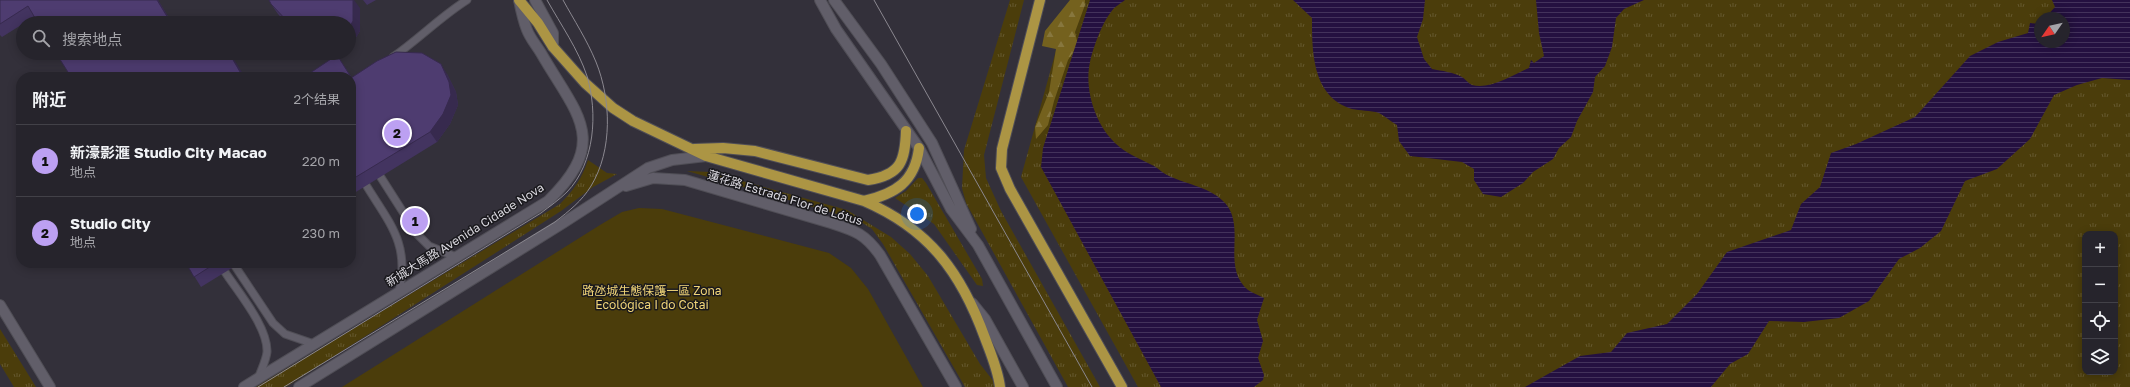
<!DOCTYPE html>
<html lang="zh">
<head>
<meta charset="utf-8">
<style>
  body { margin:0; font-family:"Golos Text","Noto Sans SC",sans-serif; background:#2e2c34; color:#f1f3f6 }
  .controls { position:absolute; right:12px; bottom:12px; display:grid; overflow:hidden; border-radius:8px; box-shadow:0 2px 10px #0003 }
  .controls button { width:36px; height:36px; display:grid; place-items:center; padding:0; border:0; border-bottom:1px solid #424148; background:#26242c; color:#f1f3f6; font:20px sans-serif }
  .compass { position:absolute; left:2034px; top:12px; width:36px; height:36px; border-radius:50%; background:#26242c; box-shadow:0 2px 10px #0003; rotate:236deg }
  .you { position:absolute; left:917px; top:214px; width:14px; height:14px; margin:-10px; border:3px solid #fff; border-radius:50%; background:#1a73e8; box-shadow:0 0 0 6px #1a73e833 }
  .badge { display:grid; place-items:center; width:26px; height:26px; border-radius:50%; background:#bca0f2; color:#111; font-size:13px; font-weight:700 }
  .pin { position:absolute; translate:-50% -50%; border:2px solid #fff; box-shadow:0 1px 4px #0006 }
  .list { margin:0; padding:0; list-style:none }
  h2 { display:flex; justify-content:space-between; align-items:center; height:52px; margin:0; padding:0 16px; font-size:17px }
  h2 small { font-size:13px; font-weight:400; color:#a4a4a9 }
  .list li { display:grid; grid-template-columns:26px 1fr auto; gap:12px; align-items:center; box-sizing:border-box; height:72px; padding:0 16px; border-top:1px solid #424148 }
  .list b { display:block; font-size:15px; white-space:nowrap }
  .list p { margin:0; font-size:13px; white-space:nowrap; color:#a4a4a9 }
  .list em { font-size:13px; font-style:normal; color:#a4a4a9 }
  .icon { flex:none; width:22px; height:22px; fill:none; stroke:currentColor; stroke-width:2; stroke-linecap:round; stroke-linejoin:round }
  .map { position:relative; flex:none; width:2130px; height:387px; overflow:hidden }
  .search { position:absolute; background:#26242c; box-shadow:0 2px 10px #0003; left:16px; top:16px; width:340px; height:44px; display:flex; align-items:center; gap:10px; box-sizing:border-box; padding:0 14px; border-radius:22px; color:#a4a4a9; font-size:15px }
  .panel { position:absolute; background:#26242c; box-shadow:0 2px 10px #0003; left:16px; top:72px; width:340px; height:196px; border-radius:16px }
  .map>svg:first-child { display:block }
  .grass { fill:url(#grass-tufts); fill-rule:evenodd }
  .forest { fill:url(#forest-firs) }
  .green { fill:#4b3d0b }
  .water { fill:url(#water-rules) }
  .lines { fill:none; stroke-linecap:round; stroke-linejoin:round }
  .lane-casing { stroke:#504e56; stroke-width:9 }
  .secondary-casing { stroke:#504e56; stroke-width:12 }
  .primary-casing { stroke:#504e56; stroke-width:12 }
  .lane { stroke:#615e69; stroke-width:7 }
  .secondary { stroke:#615e69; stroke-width:10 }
  .primary { stroke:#ac9544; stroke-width:10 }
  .tram { stroke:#8b8890; stroke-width:1 }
  .wall { fill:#433460 }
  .shaded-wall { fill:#372a4e }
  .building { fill:#4e3c70; stroke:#372a4e }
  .labels { text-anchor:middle; stroke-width:3; stroke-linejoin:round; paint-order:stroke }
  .street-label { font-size:12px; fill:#dad8df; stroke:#1a191d }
  .park-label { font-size:12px; fill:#f1d578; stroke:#1a191d }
</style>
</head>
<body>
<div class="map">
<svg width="2130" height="387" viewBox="0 0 2130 387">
  <defs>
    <pattern id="grass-tufts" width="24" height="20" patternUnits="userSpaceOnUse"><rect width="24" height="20" fill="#4b3d0b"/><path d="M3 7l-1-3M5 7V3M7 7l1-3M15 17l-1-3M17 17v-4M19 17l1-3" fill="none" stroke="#64582e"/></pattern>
    <pattern id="forest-firs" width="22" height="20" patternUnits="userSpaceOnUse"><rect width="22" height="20" fill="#74611e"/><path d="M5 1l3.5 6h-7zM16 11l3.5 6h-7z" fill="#87773e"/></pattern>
    <pattern id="water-rules" width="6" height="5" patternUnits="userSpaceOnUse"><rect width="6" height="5" fill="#241040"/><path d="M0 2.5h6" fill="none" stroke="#43325b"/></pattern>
  </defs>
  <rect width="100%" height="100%" fill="#33303a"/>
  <path class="grass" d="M1010,0H1024L984,155L986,178L1001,211L1100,387H1068L966,203L962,188L964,150Z
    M1070,0H2130V387H1138L1021,177ZM2040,18H2064V42H2040ZM2085,234H2115V372H2085Z
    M588,160L607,173L617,174L593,187L561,211L286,387H256L560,204C574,190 582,178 588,160Z
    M687,171L710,172L847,210L891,237L910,254L928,276L980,364L998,387H965L883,244L872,229L858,220Z
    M918,178H922L926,183L982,279L983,286L977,285L934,224L895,198L906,191Z
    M0,329L36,387H14L0,364Z"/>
  <path class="forest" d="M1070,0H1085V5L1075,32L1078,45L1068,60L1054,101L1048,125L1036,139L1035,127L1049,92L1056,49L1042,46L1045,31Z"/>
  <path class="green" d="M639,208L662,209L829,253L851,268L868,289L923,387H342L600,225L622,212Z"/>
  <path class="water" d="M1090,0H1125C1120,4 1114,7 1111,12C1102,23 1093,48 1090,62C1084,89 1095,124 1115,143C1126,154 1141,159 1154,166C1159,169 1164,174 1169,176C1188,185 1211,187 1226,204C1246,229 1221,267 1248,290C1252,293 1259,295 1264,298L1257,320L1263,341L1258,358L1264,375L1263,380L1254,387H1161L1041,167L1043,148Z
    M1293,0H1425L1423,19L1417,37L1424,59L1432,69C1442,71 1453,72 1462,77C1465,79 1468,83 1472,85C1490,90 1513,75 1529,68L1531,60L1534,63L1544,56L1539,33L1536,0H1666H1644L1624,9L1616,18L1612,47L1605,66L1595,77L1593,92L1577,121L1571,137L1559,148L1553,159L1533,172L1523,183L1501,197L1483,194L1474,180V169L1462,162L1410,156L1399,141L1397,125C1391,122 1385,116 1379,113C1370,110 1360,111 1352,109C1312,97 1312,51 1312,18Z
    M2052,0H2130V80L2102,78L2077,85L2054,95L2030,139L1997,169L1965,181L1941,231L1920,248L1899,259L1869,301L1839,318L1804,322L1769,321L1748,354L1730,364L1711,387H1525L1580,356L1611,352L1627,333L1667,324L1697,294L1727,252L1791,230L1801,204L1820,187L1831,153L1856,144L1915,117L1970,56L1998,42L2028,33L2030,23L2040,24V42H2064V18H2045L2055,7Z"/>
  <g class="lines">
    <g class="lane-casing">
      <path id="lane" d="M393,57C419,39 440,17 467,0
        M380,176L417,234L429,246L456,257
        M366,185C390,224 410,244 399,292
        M235,266L273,323L285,334L314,344
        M225,272C238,292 268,327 267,352C266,361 261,370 258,379"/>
    </g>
    <g class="secondary-casing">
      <path id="secondary" d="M535,0L553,33V47
        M820,0L836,29L919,148L951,209L978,245L1057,387
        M834,0L881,64L932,143L971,229
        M626,186L653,178L685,180L831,223C856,231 865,234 880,255L956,387
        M972,303L985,319L1023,387
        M0,305L50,387
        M244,387L548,201C611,140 576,114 541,53C536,45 530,38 527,30C523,20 521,10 519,0
        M299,387L563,223L648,168L672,160L706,156"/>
    </g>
    <g class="primary-casing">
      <path id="primary" d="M519,0L538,23L553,47L585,83L613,108L633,121L706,156L864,201C929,229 961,272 985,338C991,354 998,370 1000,387
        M1040,0L1002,149L1001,168L1010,189L1122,387
        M694,149L723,148L755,151L868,180C901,175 905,161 906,131
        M864,201C895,194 915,182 919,148"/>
    </g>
    <use href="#lane" class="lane"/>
    <use href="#secondary" class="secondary"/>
    <use href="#primary" class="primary"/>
    <path class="tram" d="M874,0L1092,387
      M258,387L541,213C550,206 559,200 567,192C595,163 598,113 587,76C578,49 561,25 547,0
      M284,387L555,222C569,211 582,201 591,186C613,150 611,99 596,62C587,40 574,20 563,0"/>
  </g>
  <path class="wall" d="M0,0H158L172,23H38L34,17L2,37L0,35Z
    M363,0H376L367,5Z
    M271,4L360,8V31L350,47H349V23H286L278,14Z
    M344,65L352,78L447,74L456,92L458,105L450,124L437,142L351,195V77Z
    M186,263H240L201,287Z"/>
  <path class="shaded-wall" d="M157,0H158L172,23H171Z
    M353,0H354L360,8V31L350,47L349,46V28Z
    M229,53H230L245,77H243Z
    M441,64L447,74L456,92L458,105L450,124L437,142L430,132Z"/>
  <path class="building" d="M0,0H157L171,23H38L28,6L0,24Z
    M269,0H353V21L349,28V23H289L271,4Z
    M396,52L422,53L441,64L449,82L451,95L443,114L430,132L351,180V78L377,61Z
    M56,53H229L243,77H71Z
    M337,55L351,77H304Z
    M186,263H216L194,277Z"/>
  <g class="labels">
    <g class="street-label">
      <text transform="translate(785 198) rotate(17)" y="4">蓮花路 Estrada Flor de Lótus</text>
      <text transform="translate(465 235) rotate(-32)" y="4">新城大馬路 Avenida Cidade Nova</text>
    </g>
    <g class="park-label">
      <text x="652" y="295">路氹城生態保護一區 Zona<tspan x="652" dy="14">Ecológica I do Cotai</tspan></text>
    </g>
  </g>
</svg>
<div class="controls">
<button>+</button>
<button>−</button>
<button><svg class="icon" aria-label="locate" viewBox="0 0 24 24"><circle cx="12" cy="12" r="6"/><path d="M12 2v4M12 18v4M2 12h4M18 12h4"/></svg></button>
<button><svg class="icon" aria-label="layers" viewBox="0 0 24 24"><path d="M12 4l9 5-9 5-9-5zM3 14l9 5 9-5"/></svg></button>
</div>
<svg class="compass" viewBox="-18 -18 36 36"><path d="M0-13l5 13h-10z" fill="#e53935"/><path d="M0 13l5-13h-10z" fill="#a4a4a9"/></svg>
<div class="you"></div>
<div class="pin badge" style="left:415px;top:221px">1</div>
<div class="pin badge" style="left:397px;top:133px">2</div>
<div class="search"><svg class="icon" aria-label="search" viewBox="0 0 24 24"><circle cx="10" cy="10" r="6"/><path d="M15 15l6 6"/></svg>搜索地点</div>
<section class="panel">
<h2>附近<small>2个结果</small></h2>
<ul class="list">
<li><span class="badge">1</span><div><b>新濠影滙 Studio City Macao</b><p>地点</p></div><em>220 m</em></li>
<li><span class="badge">2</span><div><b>Studio City</b><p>地点</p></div><em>230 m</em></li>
</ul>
</section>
</div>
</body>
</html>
